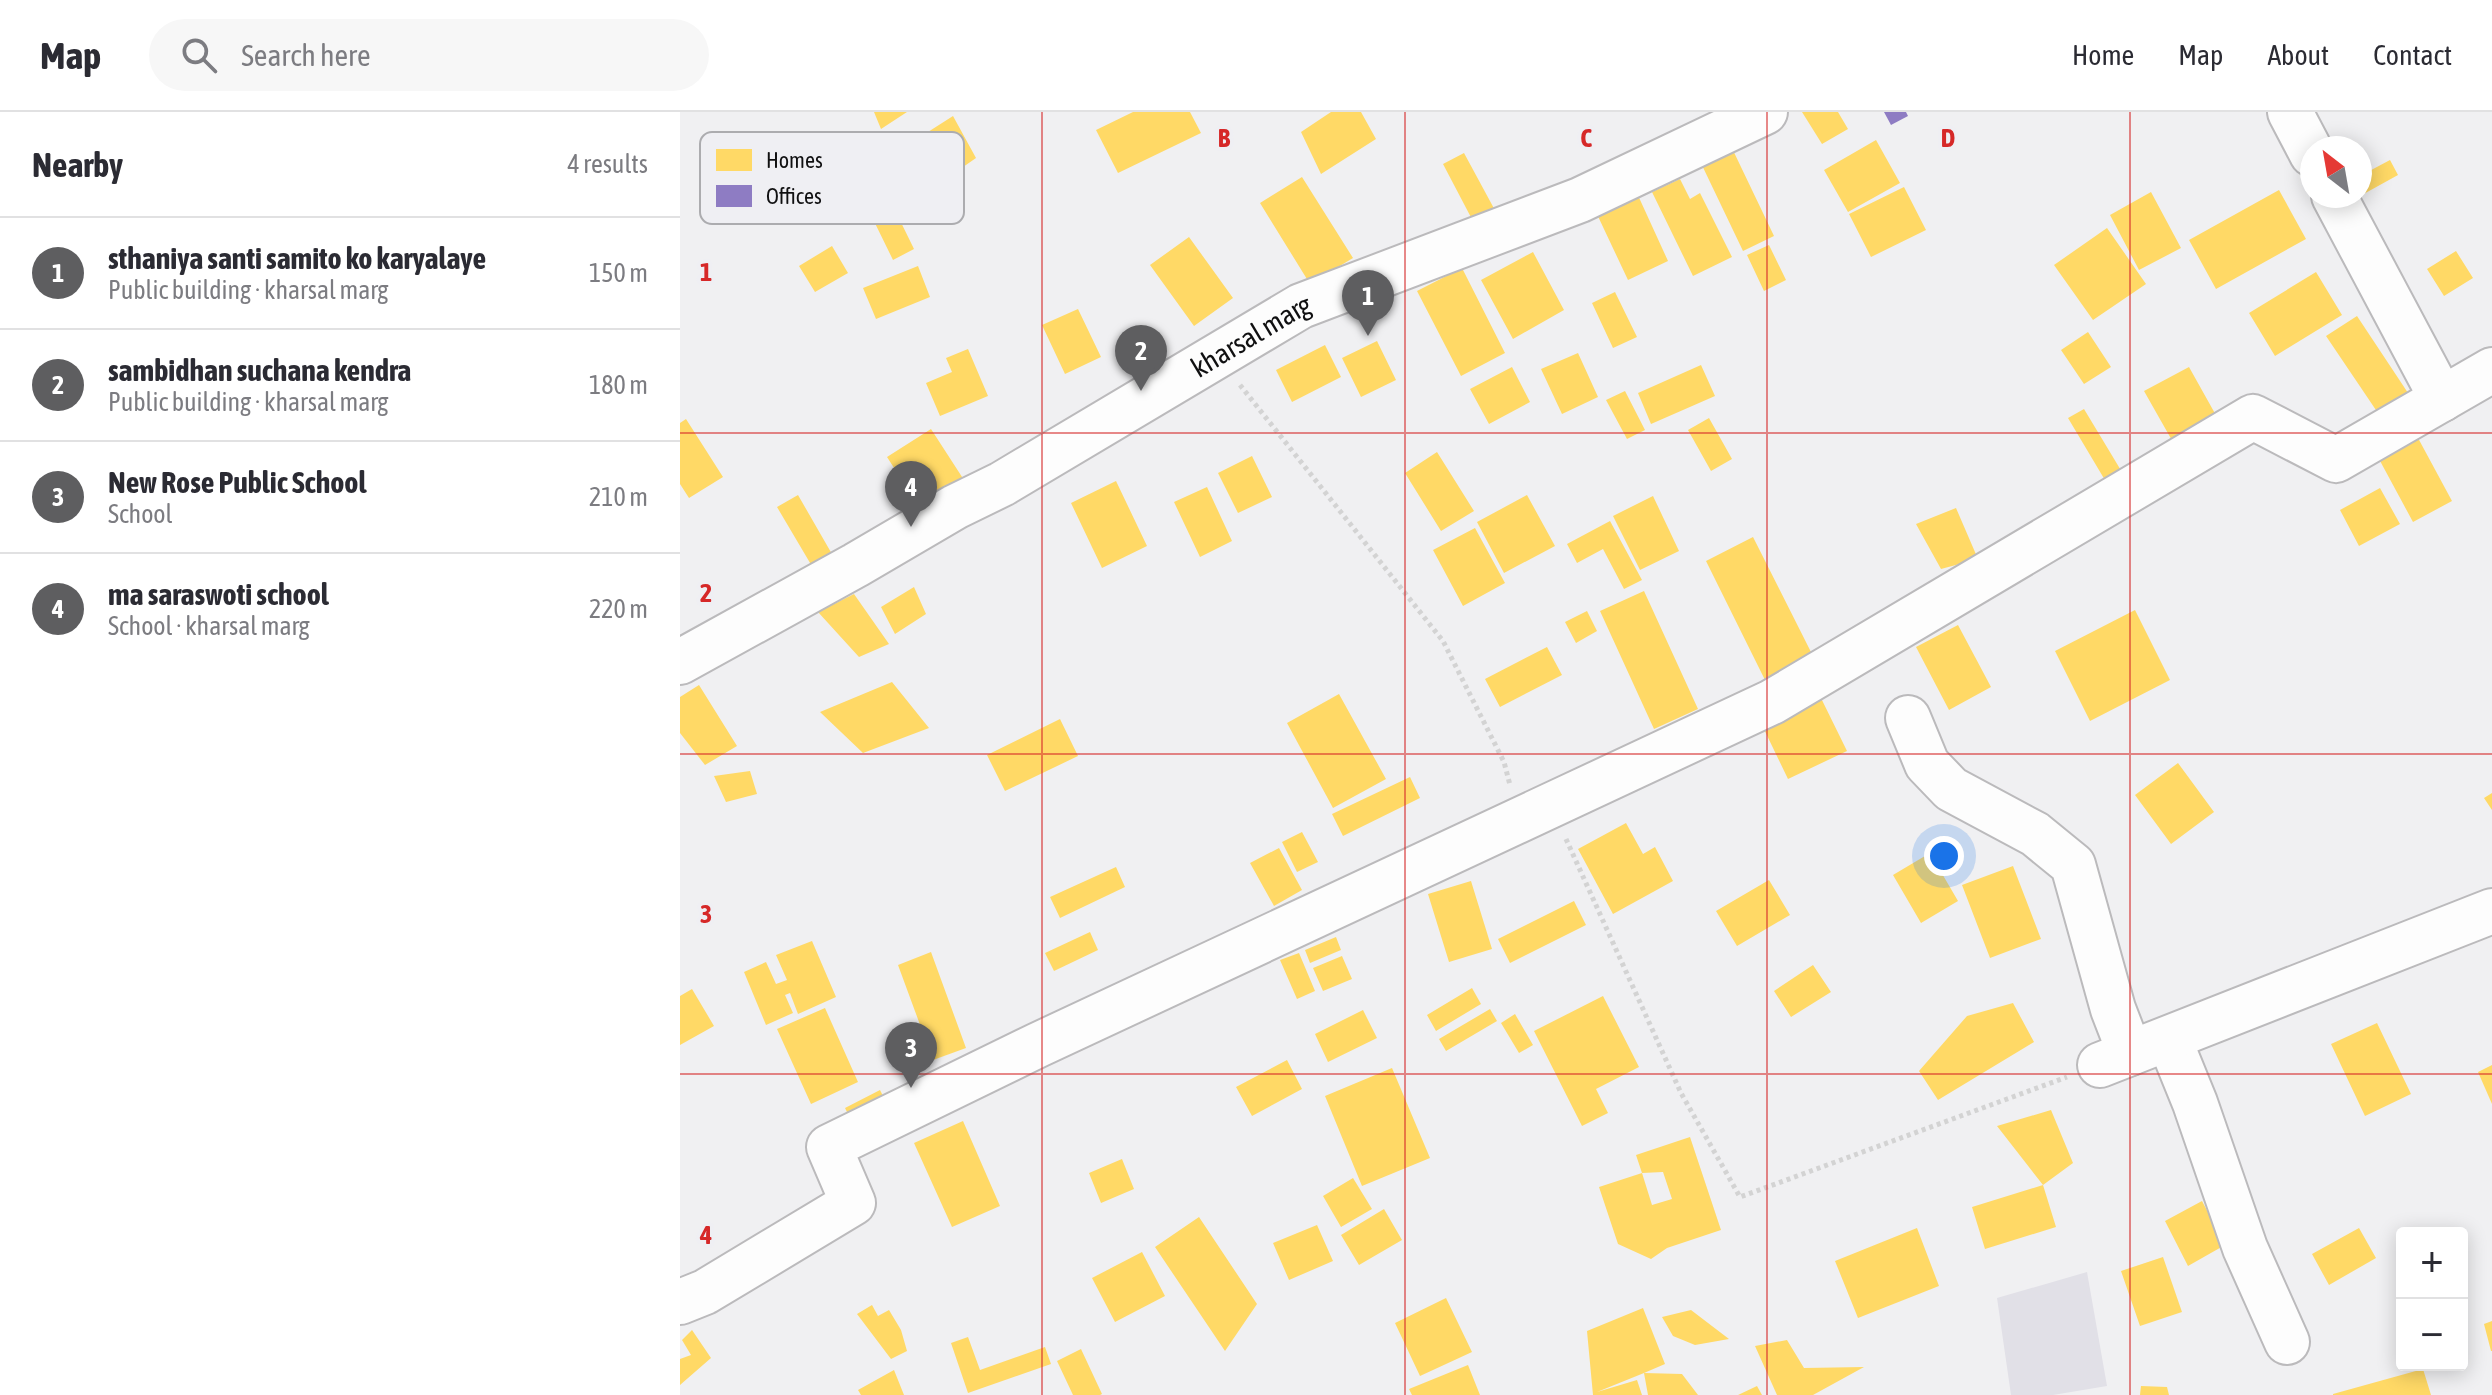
<!DOCTYPE html>
<html lang="en">
<head>
<meta charset="utf-8">
<style>
  body { margin:0; font-family:"Asap Condensed",sans-serif; background:#f7f7f7; color:#2b2b33 }
  .controls { position:absolute; right:24px; bottom:24px; display:grid; overflow:hidden; border-radius:8px; box-shadow:0 4px 20px #0003 }
  .controls button { width:72px; height:72px; display:grid; place-items:center; padding:0; border:0; border-bottom:2px solid #e1e1e2; background:#fff; color:#2b2b33; font:40px sans-serif }
  .compass { position:absolute; left:1620px; top:24px; width:72px; height:72px; border-radius:50%; background:#fff; box-shadow:0 4px 20px #0003; rotate:329deg }
  .you { position:absolute; left:1264px; top:744px; width:28px; height:28px; margin:-20px; border:6px solid #fff; border-radius:50%; background:#1a73e8; box-shadow:0 0 0 12px #1a73e833 }
  .badge { display:grid; place-items:center; width:52px; height:52px; border-radius:50%; background:#5e5e60; color:#fff; font-size:26px; font-weight:700 }
  .pin { position:absolute; translate:-50% -66px; filter:drop-shadow(0 2px 4px #0008) }
  .pin::after { content:''; position:absolute; top:42px; width:28px; height:24px; background:inherit; clip-path:polygon(0 0,100% 0,50% 100%) }
  .list { margin:0; padding:0; list-style:none }
  h2 { display:flex; justify-content:space-between; align-items:center; height:104px; margin:0; padding:0 32px; font-size:34px }
  h2 small { font-size:26px; font-weight:400; color:#7c7c81 }
  .list li { display:grid; grid-template-columns:52px 1fr auto; gap:24px; align-items:center; box-sizing:border-box; height:112px; padding:0 32px; border-top:2px solid #e1e1e2 }
  .list b { display:block; font-size:30px; white-space:nowrap }
  .list p { margin:0; font-size:26px; white-space:nowrap; color:#7c7c81 }
  .list em { font-size:26px; font-style:normal; color:#7c7c81 }
  .icon { flex:none; width:44px; height:44px; fill:none; stroke:currentColor; stroke-width:2; stroke-linecap:round; stroke-linejoin:round }
  .map { position:relative; flex:none; width:1812px; height:1283px; overflow:hidden }
  header { display:flex; align-items:center; gap:48px; box-sizing:border-box; height:112px; padding:0 40px; background:#fff; border-bottom:2px solid #e1e1e2 }
  header strong { font-size:38px }
  nav { display:flex; gap:44px; margin-inline-start:auto; font-size:28px }
  .search { width:560px; height:72px; background:#f7f7f7; display:flex; align-items:center; gap:20px; box-sizing:border-box; padding:0 28px; border-radius:44px; color:#7c7c81; font-size:30px }
  main { display:flex }
  aside { flex:1; background:#fff }
  .map>svg:first-child { display:block }
  .built { fill:#e1e0e7 }
  .homes { fill:#ffd966 }
  .offices { fill:#8e7cc3 }
  .lines { fill:none; stroke-linecap:round; stroke-linejoin:round }
  .minor-casing { stroke:#bbbabc; stroke-width:48 }
  .path { stroke:#d3d3d3; stroke-width:5; stroke-dasharray:4 4; stroke-linecap:butt }
  .minor { stroke:#fdfdfd; stroke-width:44 }
  .grid { fill:none; stroke:#d62828; stroke-width:2; stroke-opacity:0.55 }
  .labels { text-anchor:middle; stroke-width:8; stroke-linejoin:round; paint-order:stroke }
  .street-label { font-size:28px; fill:#101011; stroke:#efeff3 }
  .key { fill:#efeff3; stroke:#acacaf; stroke-width:2 }
  .key-label { font-size:22px; fill:#101011 }
  .grid-label { font-size:26px; text-anchor:middle; font-weight:bold; fill:#d62828; stroke:#efeff3; stroke-width:8; stroke-linejoin:round; paint-order:stroke }
</style>
</head>
<body>
<header>
<strong>Map</strong>
<div class="search"><svg class="icon" aria-label="search" viewBox="0 0 24 24"><circle cx="10" cy="10" r="6"/><path d="M15 15l6 6"/></svg>Search here</div>
<nav><a>Home</a><a>Map</a><a>About</a><a>Contact</a></nav>
</header>
<main>
<aside>
<h2>Nearby<small>4 results</small></h2>
<ul class="list">
<li><span class="badge">1</span><div><b>sthaniya santi samito ko karyalaye</b><p>Public building · kharsal marg</p></div><em>150 m</em></li>
<li><span class="badge">2</span><div><b>sambidhan suchana kendra</b><p>Public building · kharsal marg</p></div><em>180 m</em></li>
<li><span class="badge">3</span><div><b>New Rose Public School</b><p>School</p></div><em>210 m</em></li>
<li><span class="badge">4</span><div><b>ma saraswoti school</b><p>School · kharsal marg</p></div><em>220 m</em></li>
</ul>
</aside>
<div class="map">
<svg width="1812" height="1283" viewBox="0 0 1812 1283">
  <rect width="100%" height="100%" fill="#f0f0f2"/>
  <path class="built" d="M1407,1160L1427,1274L1373,1283H1331L1317,1186Z"/>
  <path class="homes" d="M194,0H227L201,17Z
    M453,0H510L521,21L438,61L416,18Z
    M651,0H681L696,27L641,62L621,20Z
    M1122,0H1158L1168,17L1142,32Z
    M273,4L296,46L240,85L215,41Z
    M1196,28L1220,71L1168,100L1144,58Z
    M1050,32L1094,124L1063,139L1019,47Z
    M784,41L817,102L795,113L763,52Z
    M1710,48L1718,63L1680,84V64Z
    M622,65L673,146L630,172L580,91Z
    M1000,67L1010,87L1020,81L1052,145L1013,164L972,80Z
    M1224,75L1246,118L1191,145L1169,102Z
    M1599,78L1626,127L1536,177L1509,128Z
    M956,79L988,149L948,168L915,98Z
    M1471,80L1501,136L1459,158L1430,103Z
    M211,90L234,137L213,148L190,101Z
    M1427,116L1466,172L1413,208L1374,153Z
    M509,125L553,186L514,214L470,153Z
    M1089,133L1106,168L1084,179L1067,143Z
    M152,134L168,161L135,180L119,154Z
    M1776,139L1793,166L1764,184L1747,157Z
    M853,140L884,198L833,227L801,168Z
    M238,154L250,185L196,207L183,176Z
    M782,156L825,241L781,264L737,179Z
    M1636,160L1662,203L1595,244L1569,201Z
    M935,180L957,225L933,236L912,191Z
    M398,197L421,245L385,262L362,213Z
    M1677,204L1732,287L1702,307L1646,224Z
    M1408,220L1431,255L1404,272L1381,238Z
    M697,229L716,268L681,285L662,246Z
    M645,233L661,265L612,290L596,258Z
    M288,237L308,284L260,304L246,271L272,260L266,246Z
    M898,241L918,285L882,302L861,257Z
    M1021,253L1035,284L971,312L958,281Z
    M832,255L850,290L809,312L790,277Z
    M1509,255L1542,314L1498,339L1464,279Z
    M945,279L965,318L947,327L926,288Z
    M1404,297L1454,380L1438,390L1388,306Z
    M1029,306L1052,347L1031,359L1008,318Z
    M6,307L43,365L9,386L0,372V311Z
    M251,317L284,368L240,396L207,345Z
    M1738,326L1772,389L1733,410L1699,347Z
    M757,340L794,399L761,419L725,361Z
    M572,344L592,385L558,401L538,361Z
    M436,369L467,434L422,456L391,391Z
    M527,375L552,429L520,445L494,390Z
    M1700,376L1720,412L1679,434L1660,398Z
    M118,383L156,449L136,461L97,395Z
    M847,383L875,434L824,461L797,410Z
    M973,384L999,439L960,458L933,404Z
    M1276,396L1298,447L1261,457L1236,412Z
    M930,409L962,468L944,477L923,437L897,451L887,432Z
    M795,416L825,471L783,494L753,438Z
    M1073,425L1133,544L1085,568L1026,449Z
    M234,475L246,502L215,522L201,495Z
    M964,479L1018,597L974,617L920,499Z
    M174,482L209,532L179,545L138,500Z
    M1455,498L1490,568L1410,609L1375,539Z
    M907,499L917,519L896,531L885,510Z
    M1278,513L1311,575L1269,598L1236,535Z
    M867,535L882,563L820,595L805,567Z
    M212,570L249,616L183,641L140,600Z
    M19,573L57,634L25,653L0,621V585Z
    M659,582L706,667L653,696L607,611Z
    M1139,582L1167,639L1108,667L1081,611Z
    M380,607L398,644L325,679L307,643Z
    M1498,651L1534,700L1491,732L1455,683Z
    M70,659L77,682L46,690L34,664Z
    M730,665L740,686L663,724L652,702Z
    M1812,681V698L1804,686Z
    M946,711L963,742L975,735L993,769L933,802L898,737Z
    M622,720L638,750L617,760L602,730Z
    M599,736L622,778L594,794L570,751Z
    M1250,741L1278,789L1241,811L1213,763Z
    M1333,754L1361,827L1310,846L1282,773Z
    M436,755L445,775L380,806L370,785Z
    M1089,768L1110,803L1057,834L1036,799Z
    M791,769L812,837L769,850L748,782Z
    M894,789L906,813L830,851L818,827Z
    M410,820L418,838L374,859L365,841Z
    M656,825L661,838L630,851L625,838Z
    M132,829L156,885L118,902L110,881L105,883L113,901L86,913L64,860L86,850L96,872L107,868L96,843Z
    M251,840L286,936L253,948L218,853Z
    M619,841L635,879L617,887L600,848Z
    M662,844L672,867L643,879L633,856Z
    M1133,853L1151,880L1111,905L1094,879Z
    M792,876L801,892L756,919L747,903Z
    M12,877L34,914L0,933V884Z
    M923,884L959,955L916,977L928,1001L902,1014L854,919Z
    M1333,891L1354,930L1258,988L1239,959L1287,904Z
    M145,896L178,970L131,992L97,917Z
    M810,897L817,909L766,939L759,927Z
    M683,898L697,926L648,950L635,922Z
    M835,902L853,933L839,941L821,911Z
    M1697,911L1731,982L1685,1004L1651,932Z
    M607,948L622,977L572,1004L556,975Z
    M1812,953V992L1798,960Z
    M712,956L750,1046L682,1074L645,984Z
    M200,978L209,996L174,1014L165,996Z
    M1371,998L1393,1051L1363,1073L1317,1014Z
    M283,1009L320,1094L272,1115L234,1031Z
    M1010,1025L1041,1118L987,1136L971,1147L938,1132L919,1075L962,1061L972,1093L992,1087L983,1060L962,1061L956,1043Z
    M442,1047L454,1077L421,1091L409,1061Z
    M673,1066L692,1097L661,1115L643,1084Z
    M1363,1073L1376,1115L1305,1137L1292,1095Z
    M1522,1089L1545,1133L1508,1154L1485,1109Z
    M704,1097L722,1128L679,1153L661,1123Z
    M519,1105L577,1192L545,1239L475,1135Z
    M637,1113L653,1149L609,1168L593,1131Z
    M1237,1116L1259,1174L1178,1206L1155,1149Z
    M1679,1116L1696,1146L1649,1173L1632,1142Z
    M462,1140L485,1184L435,1210L412,1166Z
    M1483,1145L1502,1200L1460,1214L1441,1159Z
    M766,1186L792,1240L740,1264L715,1211Z
    M192,1193L198,1204L209,1198L221,1218L227,1239L211,1247L177,1202Z
    M963,1196L985,1252L964,1261L1002,1262L1018,1283H968L964,1261L917,1280L957,1268L962,1283H913L907,1219Z
    M1011,1198L1049,1227L1015,1233L993,1224L982,1205Z
    M1812,1209V1239H1811L1804,1212Z
    M12,1218L31,1246L0,1273V1247L11,1243L2,1228Z
    M288,1225L300,1258L365,1235L371,1252L288,1281L271,1231Z
    M1107,1228L1124,1256L1184,1255L1133,1283H1097L1075,1234Z
    M401,1237L422,1282L420,1283H393L377,1249Z
    M788,1253L800,1283H732L729,1277Z
    M1743,1257L1751,1283H1653V1282Z
    M214,1258L224,1283H181L178,1278Z
    M1077,1274L1082,1283H1058Z
    M1461,1274L1487,1275L1489,1283H1460Z"/>
  <path class="offices" d="M1204,0H1226L1228,4L1211,13Z"/>
  <g class="lines">
    <g class="minor-casing">
      <g id="minor">
        <path d="M1610,0L1632,42"/>
        <path d="M1654,84L1762,287"/>
        <path id="s1" d="M0,550L176,453L275,395L322,372L621,194L900,88L1085,0"/>
        <path d="M1228,606L1247,652L1271,677L1355,722L1393,753L1433,897L1450,941"/>
        <path d="M1489,927L1515,991L1565,1136L1607,1230"/>
        <path d="M1420,953L1812,799"/>
        <path d="M0,1190L25,1180L173,1091L149,1035L358,933L1092,590L1573,305L1656,348L1812,258"/>
      </g>
    </g>
    <path class="path" d="M560,273L763,529L824,650L830,673
      M886,727L1001,981L1060,1085L1387,965"/>
    <use href="#minor" class="minor"/>
  </g>
  <path class="grid" d="M362,0V1283M725,0V1283M1087,0V1283M1450,0V1283M0,321H1812M0,642H1812M0,962H1812"/>
  <g class="labels">
    <g class="street-label">
      <text dy="10" stroke="none"><textPath href="#s1" startOffset="658">kharsal marg</textPath></text>
    </g>
  </g>
  <rect x="20" y="20" width="264" height="92" rx="12" class="key"/>
  <rect x="36" y="37" width="36" height="22" fill="#ffd966"/>
  <rect x="36" y="73" width="36" height="22" fill="#8e7cc3"/>
  <g class="key-label">
    <text x="86" y="56">Homes</text>
    <text x="86" y="92">Offices</text>
  </g>
  <g class="grid-label">
    <text x="544" y="35">B</text>
    <text x="906" y="35">C</text>
    <text x="1268" y="35">D</text>
    <text x="26" y="169">1</text>
    <text x="26" y="490">2</text>
    <text x="26" y="811">3</text>
    <text x="26" y="1132">4</text>
  </g>
</svg>
<div class="controls">
<button>+</button>
<button>−</button>
</div>
<svg class="compass" viewBox="-18 -18 36 36"><path d="M0-13l5 13h-10z" fill="#e53935"/><path d="M0 13l5-13h-10z" fill="#7c7c81"/></svg>
<div class="you"></div>
<div class="pin badge" style="left:688px;top:224px">1</div>
<div class="pin badge" style="left:461px;top:279px">2</div>
<div class="pin badge" style="left:231px;top:976px">3</div>
<div class="pin badge" style="left:231px;top:415px">4</div>
</div>
</main>
</body>
</html>
